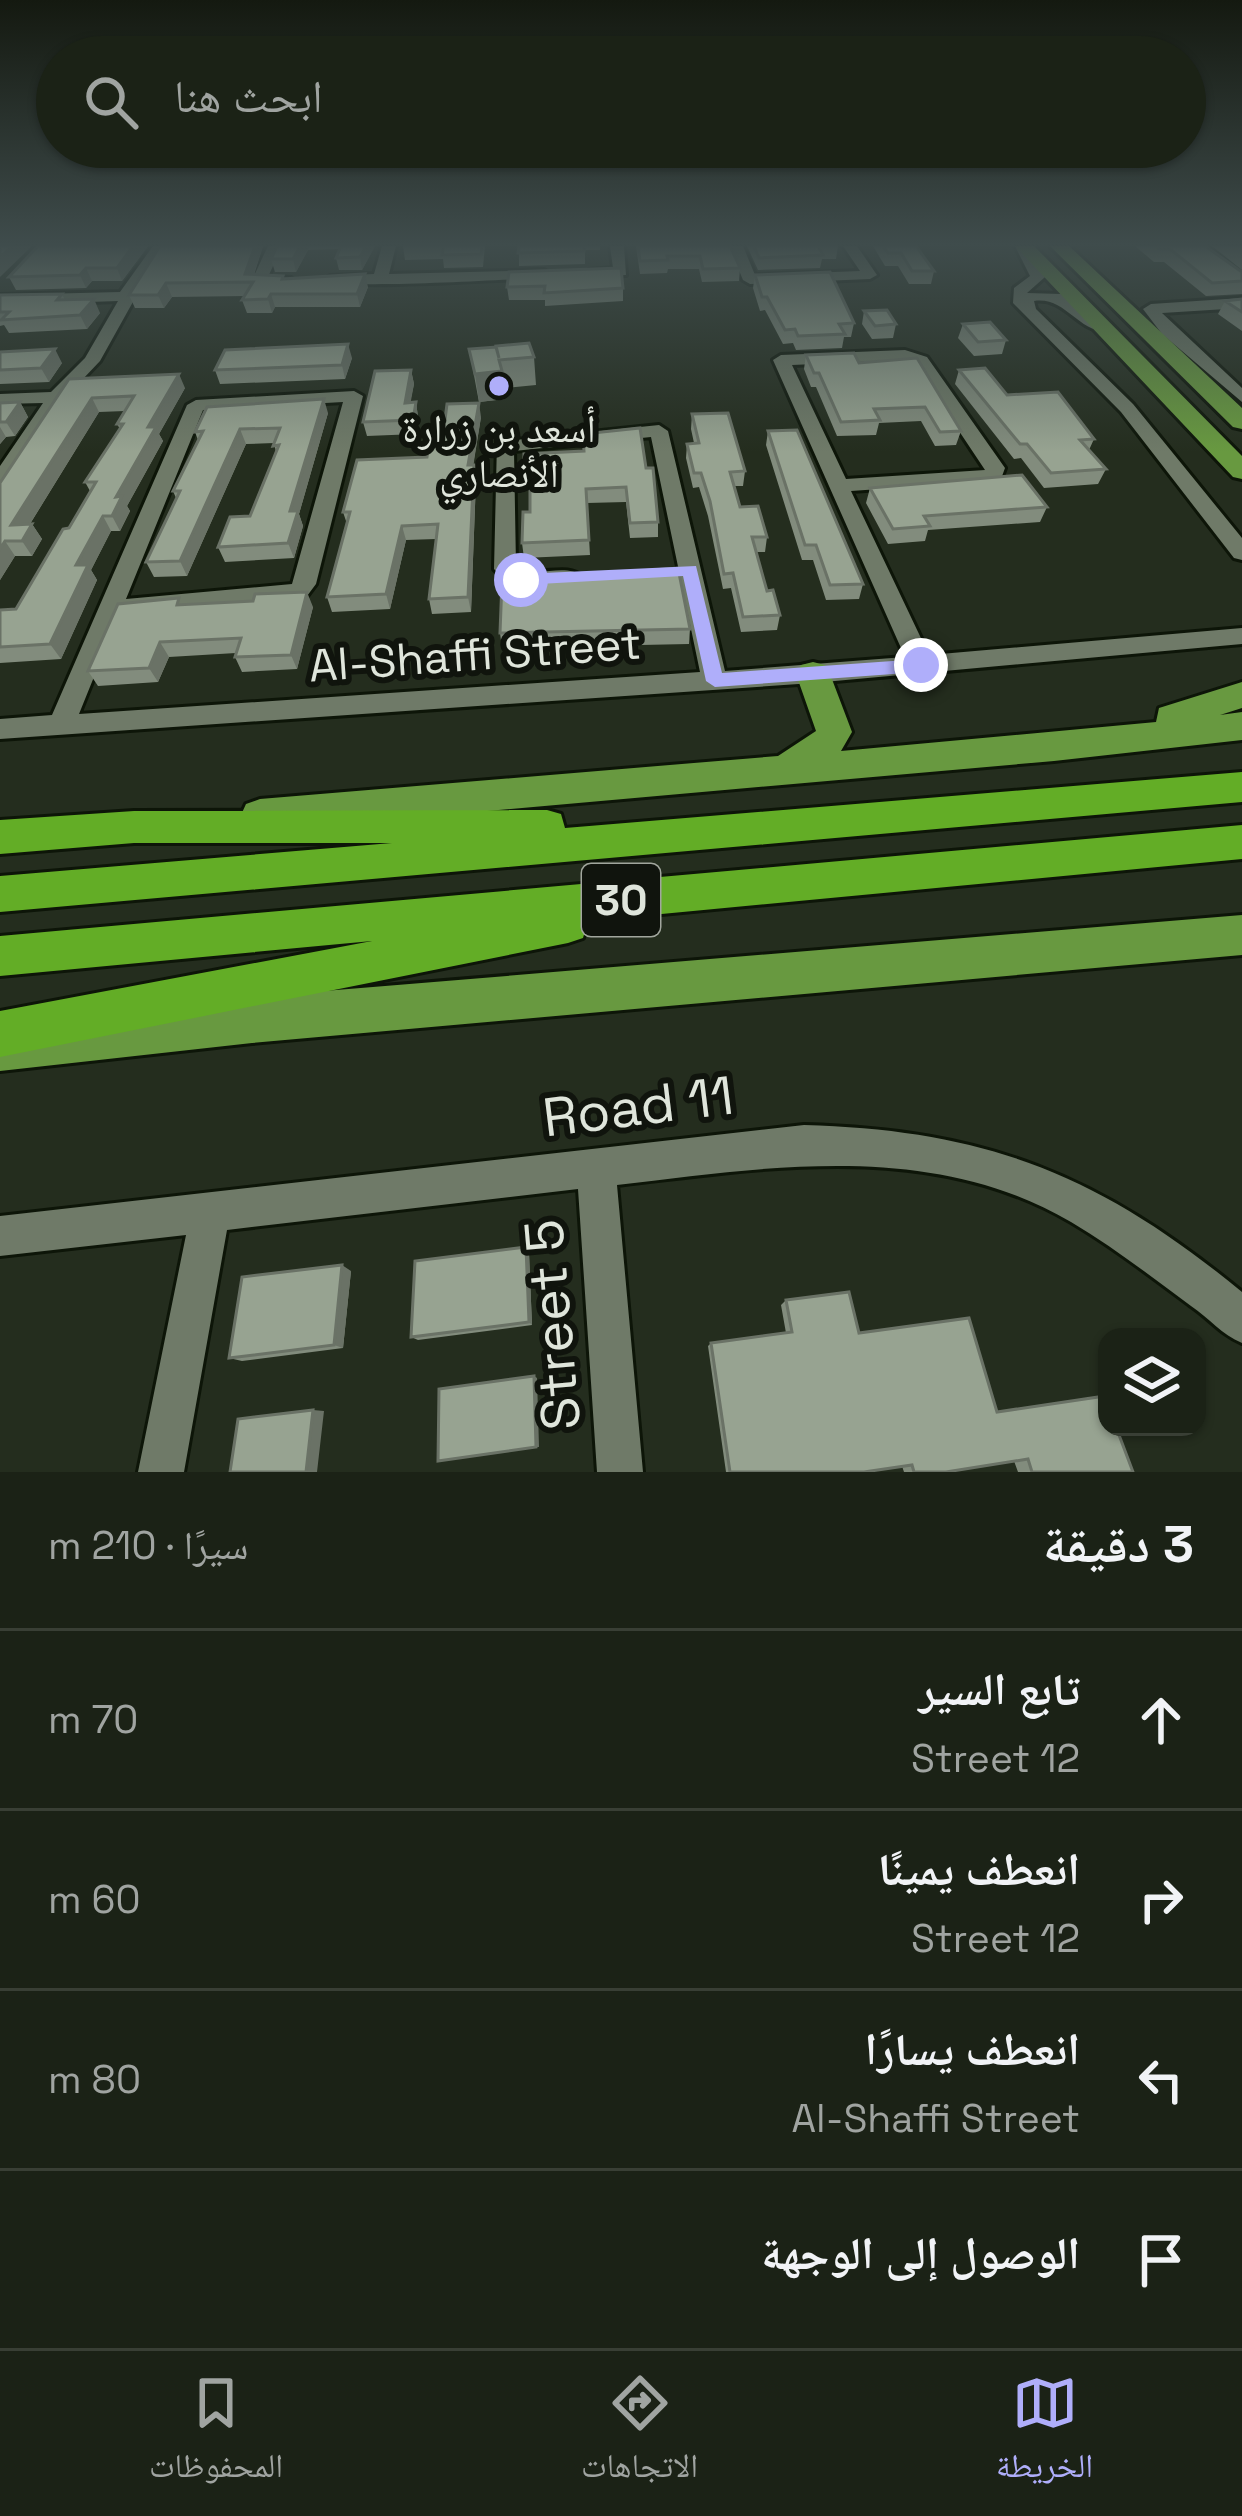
<!DOCTYPE html>
<html lang="ar">
<head>
<meta charset="utf-8">
<style>
  body { margin:0; font-family:"Space Grotesk","Noto Naskh Arabic",sans-serif; background:#242a1f; color:#f1f3f6; direction:rtl }
  .controls { position:absolute; right:36px; bottom:36px; display:grid; overflow:hidden; border-radius:24px; box-shadow:0 3px 9px #0004 }
  .controls button { width:108px; height:108px; display:grid; place-items:center; padding:0; border:0; border-bottom:3px solid #393f35; background:#1b2216; color:#f1f3f6; font:60px sans-serif }
  .stop { position:absolute; width:36px; height:36px; margin:-27px; border:9px solid #afaefa; border-radius:50%; background:#fff }
  .stop.end { background:#afaefa; border-color:#fff; box-shadow:0 3px 12px #0008 }
  .list { margin:0; padding:0; list-style:none }
  h2 { display:flex; justify-content:space-between; align-items:center; height:156px; margin:0; padding:0 48px; font-size:51px }
  h2 small { font-size:39px; font-weight:400; color:#a0a4a1 }
  .list li { display:grid; grid-template-columns:78px 1fr auto; gap:36px; align-items:center; box-sizing:border-box; height:180px; padding:0 48px; border-top:3px solid #393f35 }
  .list b { display:block; font-size:45px; white-space:nowrap }
  .list p { margin:0; font-size:39px; white-space:nowrap; color:#a0a4a1 }
  .list em { font-size:39px; font-style:normal; color:#a0a4a1 }
  .icon { flex:none; width:66px; height:66px; fill:none; stroke:currentColor; stroke-width:2; stroke-linecap:round; stroke-linejoin:round }
  .map { position:relative; flex:none; width:1242px; height:1472px; overflow:hidden; direction:ltr }
  .search { position:absolute; background:#1b2216; box-shadow:0 3px 9px #0004; left:36px; right:36px; top:36px; height:132px; display:flex; align-items:center; gap:30px; box-sizing:border-box; padding:0 42px; border-radius:66px; color:#a0a4a1; font-size:45px }
  .sheet { height:876px; background:#1b2216 }
  nav { display:flex; justify-content:space-around; align-items:center; box-sizing:border-box; height:168px; border-top:3px solid #393f35; background:#1b2216; font-size:33px; color:#a0a4a1 }
  nav a { display:grid; justify-items:center; gap:6px }
  nav .on { color:#afaefa }
  .map>svg:first-child { display:block }
  .lines { fill:none; stroke-linecap:round; stroke-linejoin:round }
  .minor-casing { stroke:#0d1508; stroke-width:6 }
  .major-casing { stroke:#0d1508; stroke-width:6 }
  .highway-casing { stroke:#0d1508; stroke-width:6 }
  .minor { fill:#6f7a68; fill-rule:evenodd }
  .major { fill:#689940; fill-rule:evenodd }
  .highway { fill:#63ad26; fill-rule:evenodd }
  .wall { fill:#828c7d }
  .shaded-wall { fill:#6a7266 }
  .building { fill:#97a391; stroke:#6a7266; stroke-width:3 }
  .route { fill:#afaefa }
  .poi-dot { fill:#afaefa; stroke:#10140d; stroke-width:4.5 }
  .labels { text-anchor:middle; stroke-width:12; stroke-linejoin:round; paint-order:stroke }
  .far-poi-label { font-size:39px; fill:#dfe5db; stroke:#10140d }
  .shield { fill:#10140d; stroke:#a1a69d; stroke-width:3 }
  .shield-label { font-size:42px; font-weight:bold; fill:#dfe5db }
  .street-label { font-size:45px; fill:#dfe5db; stroke:#10140d }
  .near-street-label { font-size:54px; fill:#dfe5db; stroke:#10140d }
</style>
</head>
<body>
<div class="map">
<svg width="1242" height="1472" viewBox="0 0 1242 1472">
  <rect width="100%" height="100%" fill="#242d1e"/>
  <g class="lines">
    <g class="minor-casing">
      <path id="minor" d="M153,246H167L132,296L134,300L100,361L63,400L7,485L0,487V466L43,403L0,404V394L51,392L85,358L118,301L0,305V295L120,292Z
        M268,246H282L268,277L291,278V284L258,286L251,282Z
        M382,246H396L389,274L544,270L551,274L544,278C509,279 341,290 323,280L330,276L374,274Z
        M610,246H624L626,275L589,276V270L613,268Z
        M729,246H743L755,275L860,271L843,246H857L877,275L870,279L750,284L743,280Z
        M1015,246H1029L1045,277L1027,293L1061,294L1106,325V331C1078,332 1065,296 1034,301L1036,309L1133,404L1242,538V560L1234,558L1121,412L1013,303L1014,288L1030,276Z
        M1242,298V308L1162,313L1242,388V402L1162,334L1143,309L1151,304Z
        M905,350L927,357L1005,468L1001,479L994,481L851,491L929,655L1242,628V644L813,683L0,739V719L52,715L187,405L196,400L354,391L363,396L316,584L307,596L299,599L119,615L79,714L700,672L651,437L514,451L516,566C537,580 565,561 583,577C562,596 512,590 494,569L497,442L659,425L668,431L725,671L905,657L773,360L781,355ZM903,360L915,365L985,470L846,479L792,365ZM343,402L292,584L126,599L203,410Z
        M804,1125C987,1130 1100,1175 1242,1292V1343C1222,1335 1209,1318 1191,1306C1152,1277 1113,1247 1071,1222C931,1140 770,1167 617,1185L643,1472H597L578,1189L227,1230L184,1472H138L186,1235L0,1256V1216Z"/>
    </g>
    <g class="major-casing">
      <path id="major" d="M1015,246H1034L1242,456V479L1233,477Z
        M1050,246H1069L1242,408V429L1233,427Z
        M813,662L825,665L830,674L852,732L841,751L1156,722L1159,708L1242,682V708L1220,715L1242,712V740L1054,761L260,831L246,826L241,815L246,804L260,799L778,756L816,731L796,674L801,665Z
        M1242,915V955L252,1043L0,1071V1023L252,997Z"/>
    </g>
    <g class="highway-casing">
      <path id="highway" d="M1242,772V802L0,912V876L392,843H134L0,854V820L134,811L547,810L561,814L565,828Z
        M1242,825V859L588,921L583,938L568,943L0,1057V1011L372,941L0,976V936Z"/>
    </g>
    <use href="#minor" class="minor"/>
    <use href="#major" class="major"/>
    <use href="#highway" class="highway"/>
  </g>
  <path class="wall" d="M38,246H148L122,281H92L86,288L16,290L9,277Z
    M160,246H263L254,275L368,287L360,307H275L272,313H247L242,300L245,296L172,297L164,308H135L129,295Z
    M277,246H375L362,270H339L336,258L339,249L308,250L296,272H275L271,259Z
    M403,246H485L483,267L444,268L443,259L405,260Z
    M519,246H600V250H585V264L519,266Z
    M636,246H730L740,268L739,281L702,282L699,269H668L667,273L640,274Z
    M747,246H838L836,259H822L820,268L758,270Z
    M873,246H916L934,271L931,284H909L898,266H885Z
    M1135,246H1205L1242,272V294L1206,296L1164,262H1154Z
    M1212,246H1242V270Z
    M509,272L623,288V301L545,306V300H509L507,287Z
    M755,275L854,323L851,337H844L842,348L796,350L793,343L783,344L765,310L760,311L753,288Z
    M62,294L65,300L100,313L87,329L9,333L4,325L0,326V295Z
    M1242,299V331L1218,314L1225,301Z
    M864,311L896,324L893,338L872,339L862,324Z
    M963,324L1006,340L1002,354L974,356L958,338Z
    M469,349L534,357L536,385L504,388L505,399L479,402Z
    M0,352L62,363L49,382L0,384Z
    M806,355L859,363L961,431L956,445L935,446L921,421L879,423L876,435L837,436L816,387H811L804,369Z
    M352,358L345,379L220,384L215,370Z
    M411,370L414,384L410,402H416L418,417L416,434L367,436L363,422Z
    M959,370L1094,439L1089,450L1106,469L1098,484L1044,488L1021,458L1014,459L955,384Z
    M69,379L185,388L159,434L163,441L127,506L130,511L120,531H111L91,570L97,580L61,659L0,663V610L16,609L69,528L90,491L85,482L120,429L117,424L125,411L99,412L30,524H32L42,539L32,556H15L0,580V483Z
    M20,402L28,417L15,436L6,437L0,444V403Z
    M328,413L299,514L303,526L294,558L225,562L218,547L250,516L276,452L274,443L246,444L187,576L154,577L146,562L176,498L173,491L198,440L195,432Z
    M692,414L745,471L743,486H734L740,507L767,537L765,552H756L767,591L780,615L777,630L741,632L731,588L723,589L708,516L699,487L693,488L686,458L687,444L694,443L691,429Z
    M481,417L473,465L476,480L471,612L432,614L429,599L436,539L406,540L390,609L332,612L327,597L347,524L343,512L427,457L442,443Z
    M768,431L863,584L859,599L826,600L813,560H802L766,445Z
    M646,468L658,522V537L630,538L626,502L587,503L590,555L524,558L522,543L530,512V486H525L524,471Z
    M870,488L1047,507L1040,522L928,530L925,541L888,544L866,503Z
    M182,605L313,607L297,669L242,672L235,657L236,653L169,657L158,682L98,686L88,671Z
    M690,629L689,644L502,648L500,633Z
    M529,1253L532,1325L418,1340L411,1337Z
    M351,1271L343,1348L242,1361L229,1358Z
    M786,1300L859,1333L997,1412L1133,1472H1018L1014,1461L946,1472H904L902,1466L864,1472H726L708,1346L711,1343L786,1333L781,1305Z"/>
  <path class="shaded-wall" d="M12,246H32L0,277V257Z
    M133,246H148L122,281L117,268Z
    M255,246H263L251,282L245,274Z
    M300,246H307L308,250L296,272L293,259Z
    M366,246H375L362,270L360,257Z
    M86,268L92,281L86,288L80,275Z
    M365,274L368,287L360,307L357,294Z
    M166,283L172,297L164,308L158,295Z
    M271,294L275,307L272,313L268,299Z
    M94,299L100,313L87,329L80,315Z
    M348,344L352,358L345,379L342,365Z
    M55,349L62,363L49,382L41,368Z
    M411,370L414,384L408,417L405,403Z
    M502,371L505,399L479,402L475,374Z
    M179,374L185,388L159,434L163,441L127,506L130,511L120,531L112,516L116,497L148,427Z
    M92,398L99,412L20,540L11,525Z
    M324,399L328,413L299,514L303,526L294,558L288,543L290,511Z
    M20,402L28,417L15,436L6,422Z
    M416,402L418,417L416,434L413,420Z
    M479,403L481,417L471,480L468,465Z
    M0,427L6,437L0,444Z
    M240,429L246,444L187,576L180,561Z
    M474,465L476,480L471,612L468,597Z
    M103,516L111,531L91,570L97,580L61,659L50,644L76,565Z
    M32,524L42,539L32,556L22,541Z
    M402,526L406,540L390,609L386,594Z
    M5,541L15,556L0,580V549Z
    M307,592L313,607L297,669L291,655Z
    M160,642L169,657L158,682L149,668Z
    M526,1247L529,1253L532,1325L529,1322Z
    M342,1265L351,1271L343,1348L334,1345Z
    M534,1376L537,1378L539,1447H536Z
    M313,1410L324,1411L317,1472H306Z"/>
  <path class="building" d="M0,246H12L0,257Z
    M38,246H133L117,268H86L80,275L9,277Z
    M160,246H255L245,274L283,276L282,279L365,274L357,294H271L268,299L242,300L253,282L166,283L158,295H129Z
    M277,246H300L293,259H271Z
    M341,246H366L360,257L336,258Z
    M403,246H482L481,254L442,255L444,246Z
    M519,246H584V251L518,253Z
    M638,246H730L740,268L703,269L700,256H667L668,260L640,261Z
    M754,246H838H818L823,255L759,258Z
    M883,246H916L934,271H912L901,253H888Z
    M1156,246H1205L1242,272V281L1212,283L1170,249H1160Z
    M621,268L623,288L544,293L545,286L507,287L509,272Z
    M830,272L854,323L839,324L845,334L798,336L795,329L785,330L767,297H762L755,275Z
    M62,294L57,300L94,299L80,315L1,320L9,312H0V295Z
    M1242,299V312L1225,301Z
    M887,310L896,324L875,326L864,311Z
    M990,322L1006,340L978,342L963,324Z
    M529,343L534,357L499,360L502,371L475,374L469,349L496,347L499,358L496,346Z
    M348,344L342,365L215,370L225,350Z
    M55,349L41,368L0,370V352Z
    M854,353L859,363L917,358L961,431L940,432L925,407L874,409L880,420L841,422L819,373H814L806,355Z
    M985,368L1007,395L1058,392L1094,439L1080,440L1106,469L1051,473L1027,444H1020L959,370Z
    M411,370L405,403L416,402L413,420L363,422L375,371Z
    M179,374L148,427H156L116,497L122,496L112,516H103L76,565H88L50,644L0,647V610L16,609L63,529L69,528L96,482H85L123,424H117L134,396L92,398L11,525L32,524L22,541H5L0,549V483L69,379Z
    M324,399L290,511H298L288,543L218,547L230,517L250,516L279,445L273,446L280,428L240,429L180,561L146,562L180,491H173L203,431L195,432L207,407Z
    M20,402L6,422H0V403Z
    M479,403L468,465H474L468,597L429,599L438,524L402,526L386,594L327,597L350,512H343L357,460L427,457L429,444L442,443L447,404Z
    M728,413L745,471L730,472L740,507L758,506L767,537H752L767,591L773,590L780,615L743,617L733,573L724,574L710,501L701,473H694L687,444L699,443L692,414Z
    M640,428L646,468H653L658,522L630,523L626,487L586,489L589,540L522,543L523,512H530V471H524V454L584,451L583,434Z
    M797,430L863,584L830,585L816,545H805L768,431Z
    M1022,475L1047,507L924,516L930,526L893,529L870,488Z
    M678,568L690,629L500,633L502,581Z
    M307,592L291,655L235,657L241,638L160,642L149,668L88,671L118,604L179,598L177,605L253,601L255,594Z
    M526,1247L529,1322L411,1337L415,1261Z
    M342,1265L334,1345L229,1358L242,1277Z
    M849,1292L859,1333L969,1318L997,1412L1105,1396L1107,1402V1427H1116L1133,1472H1032L1028,1459L946,1472H914L912,1465L864,1472H730L711,1343L792,1332L786,1300Z
    M534,1376L536,1447L438,1461L439,1389Z
    M313,1410L306,1472H230L238,1419Z"/>
  <linearGradient id="sky" x2="0" y2="1"><stop stop-color="#141910"/><stop offset="0.54" stop-color="#3f4c4c"/><stop offset="1" stop-color="#3f4c4c" stop-opacity="0"/></linearGradient>
  <rect width="1242" height="452" fill="url(#sky)"/>
  <path class="route" d="M696,566L722,673L921,659L930,665L921,672L715,687L706,681L683,576L521,585L513,580L521,574Z"/>
  <circle class="poi-dot" cx="499" cy="386" r="12"/>
  <g class="labels">
    <g class="far-poi-label">
      <text x="499" y="442">أسعد بن زرارة<tspan x="499" dy="45">الأنصاري</tspan></text>
    </g>
    <rect class="shield" x="582" y="864" width="78" height="72" rx="9"/>
    <g class="shield-label">
      <text x="621" y="915">30</text>
    </g>
    <g class="street-label">
      <text transform="translate(475 654) rotate(-4)" y="16">Al-Shaffi Street</text>
    </g>
    <g class="near-street-label">
      <text transform="translate(638 1106) rotate(-7)" y="19">Road 11</text>
      <text transform="translate(552 1325) rotate(-95)" y="19">Street 5</text>
    </g>
  </g>
</svg>
<div class="controls">
<button><svg class="icon" aria-label="layers" viewBox="0 0 24 24"><path d="M12 4l9 5-9 5-9-5zM3 14l9 5 9-5"/></svg></button>
</div>
<div class="stop" style="left:521px;top:580px"></div>
<div class="stop end" style="left:921px;top:665px"></div>
<div class="search"><svg class="icon" aria-label="search" viewBox="0 0 24 24"><circle cx="10" cy="10" r="6"/><path d="M15 15l6 6"/></svg>ابحث هنا</div>
</div>
<section class="sheet">
<h2>3 دقيقة<small>سيرًا · 210 m</small></h2>
<ul class="list">
<li><svg class="icon" aria-label="ahead" viewBox="0 0 24 24"><path d="M12 20V5M6 11l6-6 6 6"/></svg><div><b>تابع السير</b><p>Street 12</p></div><em>70 m</em></li>
<li><svg class="icon" aria-label="right" viewBox="0 0 24 24"><path d="M7 20v-9h11M14 6l5 5-5 5"/></svg><div><b>انعطف يمينًا</b><p>Street 12</p></div><em>60 m</em></li>
<li><svg class="icon" aria-label="left" viewBox="0 0 24 24"><path d="M17 20v-9H6M10 6l-5 5 5 5"/></svg><div><b>انعطف يسارًا</b><p>Al-Shaffi Street</p></div><em>80 m</em></li>
<li><svg class="icon" aria-label="arrive" viewBox="0 0 24 24"><path d="M6 21V4h12l-3 4 3 4H6"/></svg><div><b>الوصول إلى الوجهة</b></div></li>
</ul>
</section>
<nav>
<a class="on"><svg class="icon" aria-label="map" viewBox="0 0 24 24"><path d="M3 6l6-2 6 2 6-2v14l-6 2-6-2-6 2zM9 4v14M15 6v14"/></svg>الخريطة</a>
<a><svg class="icon" aria-label="directions" viewBox="0 0 24 24"><path d="M12 3l9 9-9 9-9-9zM9 14v-3h6M13 9l2 2-2 2"/></svg>الاتجاهات</a>
<a><svg class="icon" aria-label="saved" viewBox="0 0 24 24"><path d="M7 4h10v16l-5-4-5 4z"/></svg>المحفوظات</a>
</nav>
</body>
</html>
